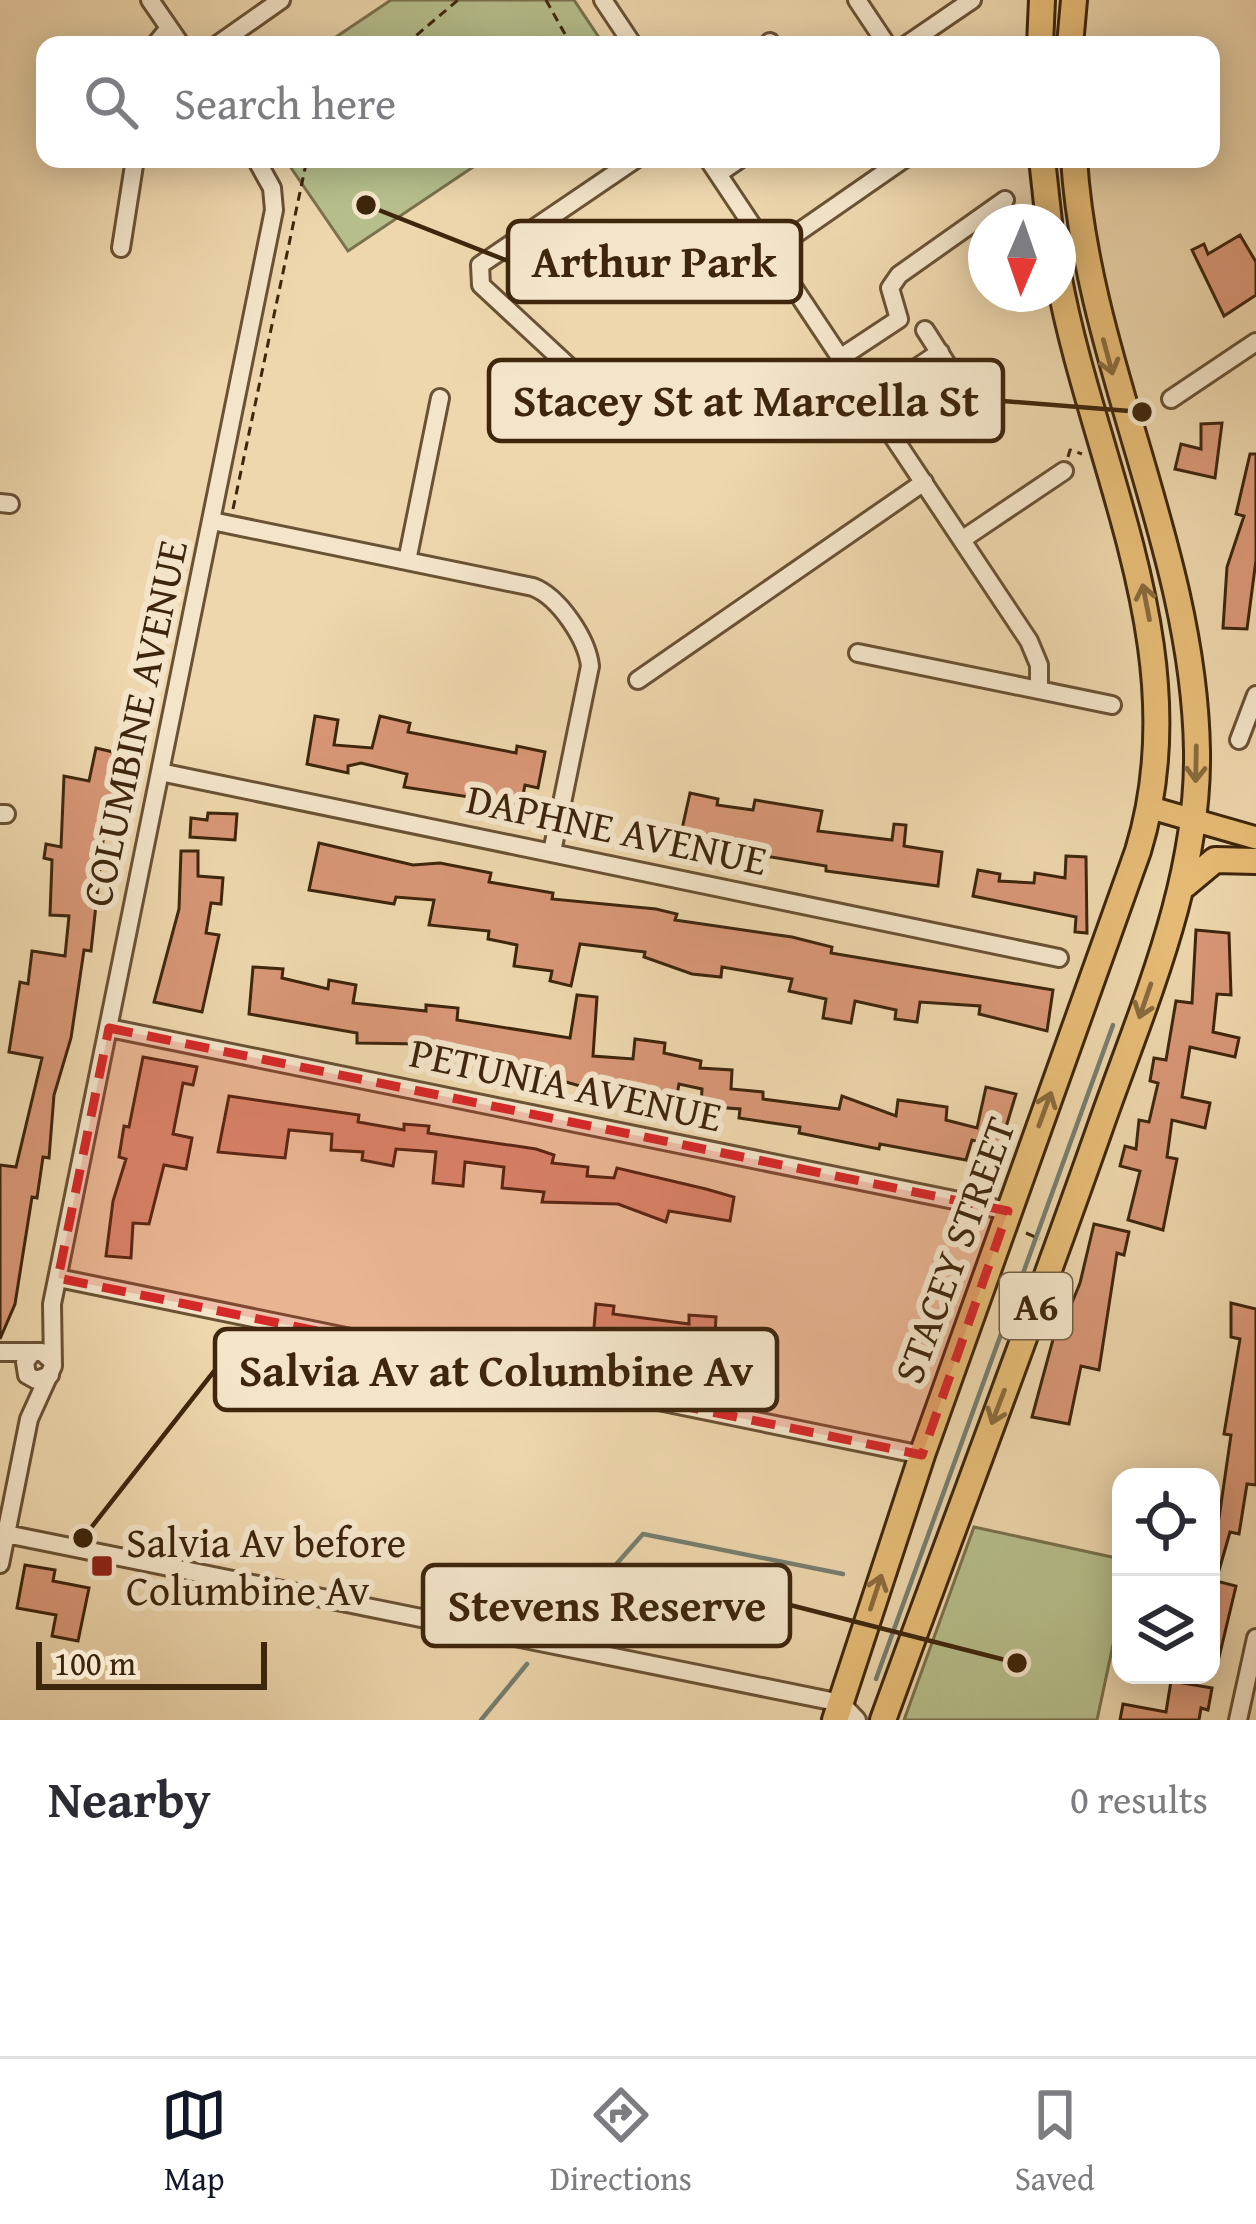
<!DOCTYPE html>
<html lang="en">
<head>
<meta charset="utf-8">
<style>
  body { margin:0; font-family:"Gentium Book Plus",serif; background:#f2f2f3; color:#2b2b33 }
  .controls { position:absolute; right:36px; bottom:36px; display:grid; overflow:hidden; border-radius:24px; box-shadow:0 6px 30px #0003 }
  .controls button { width:108px; height:108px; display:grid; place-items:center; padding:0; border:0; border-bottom:3px solid #e1e1e2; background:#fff; color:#2b2b33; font:60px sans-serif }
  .compass { position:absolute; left:968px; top:204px; width:108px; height:108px; border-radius:50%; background:#fff; box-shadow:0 6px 30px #0003; rotate:182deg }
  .scale { position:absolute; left:36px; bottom:30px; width:231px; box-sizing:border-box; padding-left:12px; border:6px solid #3e260c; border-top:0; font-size:33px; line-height:42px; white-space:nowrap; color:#3e260c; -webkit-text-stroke:9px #f4e5ca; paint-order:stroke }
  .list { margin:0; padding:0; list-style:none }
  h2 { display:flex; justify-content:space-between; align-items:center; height:156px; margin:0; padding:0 48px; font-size:51px }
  h2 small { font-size:39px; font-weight:400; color:#7c7c81 }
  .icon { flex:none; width:66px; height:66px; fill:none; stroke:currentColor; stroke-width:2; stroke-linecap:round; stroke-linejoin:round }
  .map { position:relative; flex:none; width:1256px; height:1720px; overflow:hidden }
  .search { position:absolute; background:#fff; box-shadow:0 6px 30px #0003; left:36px; right:36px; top:36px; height:132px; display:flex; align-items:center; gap:30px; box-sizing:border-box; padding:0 42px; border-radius:24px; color:#7c7c81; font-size:45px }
  .sheet { height:336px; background:#fff }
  nav { display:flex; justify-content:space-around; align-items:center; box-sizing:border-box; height:168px; border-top:3px solid #e1e1e2; background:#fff; font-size:33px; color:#7c7c81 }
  nav a { display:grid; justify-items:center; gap:6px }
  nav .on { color:#111827 }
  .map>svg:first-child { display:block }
  .green { fill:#b6bf8c; stroke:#7a724c; stroke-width:3 }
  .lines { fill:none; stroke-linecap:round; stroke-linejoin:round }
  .stream { stroke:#767e70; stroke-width:4.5 }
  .building { fill:#d99777; stroke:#3e260c; stroke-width:3 }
  .minor-casing { stroke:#6a5234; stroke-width:22 }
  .major-casing { stroke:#3e260c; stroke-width:27 }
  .highway-casing { stroke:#3e260c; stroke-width:30 }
  .path { stroke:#3e260c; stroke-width:3; stroke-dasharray:9 6; stroke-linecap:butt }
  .minor { stroke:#f4e5ca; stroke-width:16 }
  .major { stroke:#e7bc76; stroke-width:21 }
  .highway { stroke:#e7bc76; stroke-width:24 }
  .oneway { stroke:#8a6a3c }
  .marked { fill:#d62828; fill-opacity:0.2; stroke:#d62828; stroke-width:9; stroke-dasharray:24 15; stroke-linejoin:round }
  .poi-dot { fill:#8f2418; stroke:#f4e5ca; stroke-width:4.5 }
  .labels { text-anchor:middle; stroke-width:12; stroke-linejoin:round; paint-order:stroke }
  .shield { fill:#f4e5ca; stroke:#755f45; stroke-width:3 }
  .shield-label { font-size:39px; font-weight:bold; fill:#3e260c }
  .street-label { font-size:42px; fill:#3e260c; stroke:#f4e5ca }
  .poi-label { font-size:42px; fill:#3e260c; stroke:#f4e5ca; text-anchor:start }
  .leader { fill:none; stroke:#3e260c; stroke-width:4.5 }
  .callout-dot { fill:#3e260c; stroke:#f4e5ca; stroke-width:4.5 }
  .callout { fill:#f4e5ca; stroke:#3e260c; stroke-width:4.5 }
  .callout-label { font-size:45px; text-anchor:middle; font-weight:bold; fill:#3e260c }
</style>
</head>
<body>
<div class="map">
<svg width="1256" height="1720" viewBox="0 0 1256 1720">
  <rect width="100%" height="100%" fill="#eed7ad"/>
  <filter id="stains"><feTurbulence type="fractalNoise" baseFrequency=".00167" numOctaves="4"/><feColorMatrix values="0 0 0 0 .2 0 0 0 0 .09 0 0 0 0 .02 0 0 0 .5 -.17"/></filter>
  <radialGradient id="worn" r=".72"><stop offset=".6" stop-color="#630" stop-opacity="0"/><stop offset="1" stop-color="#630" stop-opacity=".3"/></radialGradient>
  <path class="green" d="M391,0H574L604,45H324Z
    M285,159H485L348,251Z
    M974,1527L1121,1559V1607L1097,1720H904Z"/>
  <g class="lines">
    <path class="stream" d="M565,1622L643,1534L843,1574
      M876,1679L1113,1025
      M481,1720L527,1664"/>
  </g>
  <path class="building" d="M1240,235L1256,262V295L1224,316L1192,250L1204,244L1208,254Z
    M1222,423L1215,478L1175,469L1181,444L1201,449V424Z
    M1250,454H1256V560L1247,629L1223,628L1227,567L1244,516L1236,514Z
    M315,716L338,720L334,745L372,748L380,716L410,723L408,732L516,753L517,746L545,752L538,788L525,785L521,805L404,787L407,774L361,763L348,766V773L307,764Z
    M96,748L130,756L125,780L117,778L110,814L106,813L91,951L84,950L71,1038L54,1095L49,1158L43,1157L37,1198L32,1197L15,1304L0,1339V1165L16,1167L42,1058L9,1052L20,982L28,984L32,951L65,956L69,916L50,915L52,860L44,858L46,844L61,847L64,776L89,781Z
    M690,793L718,799L717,805L753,810L755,800L822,811L818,831L892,840L894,824L906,825L904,846L942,852L938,886L826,871V866L747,853L748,848L680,838Z
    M208,813L237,814L235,840L190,837L191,818L207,820Z
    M319,843L413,865L440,863L491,873L489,882L553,893L552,899L656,909L677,914L675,920L792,937L832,947L831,953L1053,990L1047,1031L979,1014L980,1006L920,1002L917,1022L895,1019L896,1010L855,1001L851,1023L823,1018L826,999L789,991L792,979L722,967L721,977L692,974L644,957L645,952L580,944L571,986L550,981L552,971L514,966L517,945L488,939L489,931L429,925L434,900L396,897L394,904L309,890Z
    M181,851H198V876L223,878L221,904L211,903L206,933L219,935L202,1012L154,1002L179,909Z
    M1066,856L1086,857L1087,933L1075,932L1076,917L973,896L978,870L1000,874L999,881L1034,883L1035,873L1065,878Z
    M1196,930L1229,933L1231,995L1217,994L1213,1032L1239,1038L1235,1057L1190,1047L1182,1097L1210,1103L1205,1128L1172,1120L1167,1157L1177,1159L1163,1230L1128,1220L1140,1171L1120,1166L1125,1146L1136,1149L1139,1120L1149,1122L1158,1083L1150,1081L1154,1058L1166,1060L1176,1001L1192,1003Z
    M253,967L283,969L282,978L328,989L329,980L356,985L353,1003L426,1011V1005L458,1008L457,1020L570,1038L577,995L597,997L593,1056L633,1059L635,1039L665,1043L664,1053L701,1061L700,1068L732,1070L731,1089L763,1092V1099L839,1109L842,1096L896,1116L898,1100L947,1107L946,1120L977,1128L986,1087L1016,1094L1000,1147L972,1140L966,1160L880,1144L879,1149L799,1133L800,1127L739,1118L740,1109L701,1106L702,1089L679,1084L676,1100L615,1088L594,1090L478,1057L477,1062L421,1052L422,1044L357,1043V1033L249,1014Z
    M143,1057L197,1067L193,1085L183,1083L173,1134L192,1138L186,1169L164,1165L149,1224L133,1223L131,1258L106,1256L113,1201L126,1159L119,1157L124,1126L129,1127Z
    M229,1096L359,1115L358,1122L404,1130V1124L429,1126L428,1133L536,1149L554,1155L552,1163L588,1167L587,1176L614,1178L617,1168L706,1189L734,1197L730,1221L669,1211L666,1222L618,1204L542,1202L544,1192L502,1188L504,1167L465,1162L463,1186L433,1183L436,1152L396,1149L393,1166L362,1160L363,1152L331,1150L332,1134L289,1130L285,1158L218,1152Z
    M1094,1224L1129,1232L1124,1255L1117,1253L1099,1370L1081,1366L1069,1424L1032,1417L1055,1332H1060L1080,1283Z
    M1231,1303L1256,1309V1485L1247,1484L1239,1534L1230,1532L1216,1581L1236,1586L1216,1670L1211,1669V1517L1219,1518L1231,1435L1224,1434L1240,1339L1231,1337Z
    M596,1304L614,1306L613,1314L689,1324V1315L716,1317L713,1369L592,1351Z
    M25,1565L55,1570L53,1581L89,1588L78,1641L52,1636L56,1615L17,1608Z
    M1171,1681L1212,1688L1208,1710L1201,1708L1199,1720H1120L1123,1704L1166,1712Z"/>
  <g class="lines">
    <g class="minor-casing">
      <path id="minor" d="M150,0L181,45
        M603,0L633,45
        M857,0L887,45
        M770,42L772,45
        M155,45L169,28
        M217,45L281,0
        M906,45L972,0
        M708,159L1029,641L1039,665V690
        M718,174L740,159
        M121,248L135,159
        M770,252L904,159
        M925,330L964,391
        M840,358L899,319L890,288L899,275L1005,200
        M1171,399L1256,342
        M869,400L940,352
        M614,419L604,399L481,285L480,265L636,159
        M0,503L10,504
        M212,521L533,587C559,597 587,639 590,666L552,852
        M963,539L1064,471
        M407,561L440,398
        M858,653L1112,705
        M638,680L924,482
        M1239,740L1256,695
        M160,772L1059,958
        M0,814H6
        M109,1028L1008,1211
        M58,1278L922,1455
        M0,1352H42L52,1361
        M32,1353L25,1362L27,1375L36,1380L50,1375
        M6,1534L841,1703L857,1720
        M0,1564L29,1419L53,1366L52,1304L274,210L272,188L256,159
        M1238,1720L1256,1638"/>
    </g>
    <g class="major-casing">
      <path id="major" d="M1148,807L1256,838"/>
    </g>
    <g class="highway-casing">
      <path id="highway" d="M1040,45L1042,0
        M1070,45L1074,0
        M1042,159L1049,222
        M1185,885L1215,860L1256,861
        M835,1720L922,1455L1138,851C1199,652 1093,466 1058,274
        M883,1720C955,1522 1031,1324 1101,1125C1144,1003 1199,882 1197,751C1194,548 1087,362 1074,159"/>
    </g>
    <path class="path" d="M546,0L571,45
      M405,45L458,0
      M1068,457L1070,450L1082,454
      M233,509L307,159
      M1026,1233L1040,1239"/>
    <use href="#minor" class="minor"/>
    <use href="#major" class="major"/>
    <use href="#highway" class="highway"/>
  </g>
  <defs><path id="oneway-shaft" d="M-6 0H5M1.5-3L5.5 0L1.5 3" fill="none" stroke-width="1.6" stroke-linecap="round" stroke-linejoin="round" transform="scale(3)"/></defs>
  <g class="oneway">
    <use href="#oneway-shaft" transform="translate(1108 357) rotate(75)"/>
    <use href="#oneway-shaft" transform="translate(1146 602) rotate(-101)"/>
    <use href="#oneway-shaft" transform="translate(1196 764) rotate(91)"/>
    <use href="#oneway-shaft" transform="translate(1145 1001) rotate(109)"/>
    <use href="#oneway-shaft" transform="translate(1045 1109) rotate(-70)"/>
    <use href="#oneway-shaft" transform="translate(998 1407) rotate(111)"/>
    <use href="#oneway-shaft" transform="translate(876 1592) rotate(-72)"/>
  </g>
  <path class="marked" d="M109,1028L1008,1211L922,1455L58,1278Z"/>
  <rect class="poi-dot" x="90" y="1554" width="24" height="24" rx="6"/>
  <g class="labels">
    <rect class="shield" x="1000" y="1273" width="72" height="66" rx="9"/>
    <g class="shield-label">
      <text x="1036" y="1320">A6</text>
    </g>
    <g class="street-label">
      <text transform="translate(134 723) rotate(-78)" y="15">COLUMBINE AVENUE</text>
      <text transform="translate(617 829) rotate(12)" y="15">DAPHNE AVENUE</text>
      <text transform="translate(566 1084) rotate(12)" y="15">PETUNIA AVENUE</text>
      <text transform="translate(954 1250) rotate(-70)" y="15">STACEY STREET</text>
    </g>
    <g class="poi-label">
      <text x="126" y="1557">Salvia Av before<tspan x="126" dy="48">Columbine Av</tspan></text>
    </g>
  </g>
  <path class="leader" d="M366 205L508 261M1142 412L1003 401M83 1538L215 1370M1017 1663L790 1605"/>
  <g class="callout-dot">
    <circle cx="366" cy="205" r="12"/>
    <circle cx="1142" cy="412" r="12"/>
    <circle cx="83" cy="1538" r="12"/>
    <circle cx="1017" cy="1663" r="12"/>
  </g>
  <g class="callout">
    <rect x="508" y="221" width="293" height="81" rx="12"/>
    <rect x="489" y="360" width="514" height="81" rx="12"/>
    <rect x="215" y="1329" width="562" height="81" rx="12"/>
    <rect x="423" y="1565" width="367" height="81" rx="12"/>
  </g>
  <g class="callout-label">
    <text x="654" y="277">Arthur Park</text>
    <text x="746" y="416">Stacey St at Marcella St</text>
    <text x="496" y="1386">Salvia Av at Columbine Av</text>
    <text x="607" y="1621">Stevens Reserve</text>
  </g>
  <rect width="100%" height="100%" filter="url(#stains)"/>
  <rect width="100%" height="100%" fill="url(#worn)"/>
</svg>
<div class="controls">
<button><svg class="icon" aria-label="locate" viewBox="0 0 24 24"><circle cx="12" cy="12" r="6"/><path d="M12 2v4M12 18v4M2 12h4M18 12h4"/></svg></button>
<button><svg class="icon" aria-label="layers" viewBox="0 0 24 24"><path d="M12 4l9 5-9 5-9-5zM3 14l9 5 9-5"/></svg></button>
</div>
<svg class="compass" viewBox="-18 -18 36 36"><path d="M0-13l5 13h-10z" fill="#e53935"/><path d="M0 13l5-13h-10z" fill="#7c7c81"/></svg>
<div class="scale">100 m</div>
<div class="search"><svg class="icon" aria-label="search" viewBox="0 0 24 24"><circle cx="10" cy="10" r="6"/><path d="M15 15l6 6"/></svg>Search here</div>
</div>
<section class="sheet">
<h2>Nearby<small>0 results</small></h2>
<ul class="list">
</ul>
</section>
<nav>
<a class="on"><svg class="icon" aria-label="map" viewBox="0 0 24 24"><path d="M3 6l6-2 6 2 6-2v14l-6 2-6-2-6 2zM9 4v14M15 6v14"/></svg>Map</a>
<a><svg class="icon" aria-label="directions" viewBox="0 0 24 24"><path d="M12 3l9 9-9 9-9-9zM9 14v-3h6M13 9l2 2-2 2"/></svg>Directions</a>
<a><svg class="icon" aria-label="saved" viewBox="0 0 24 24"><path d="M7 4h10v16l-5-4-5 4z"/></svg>Saved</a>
</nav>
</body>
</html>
